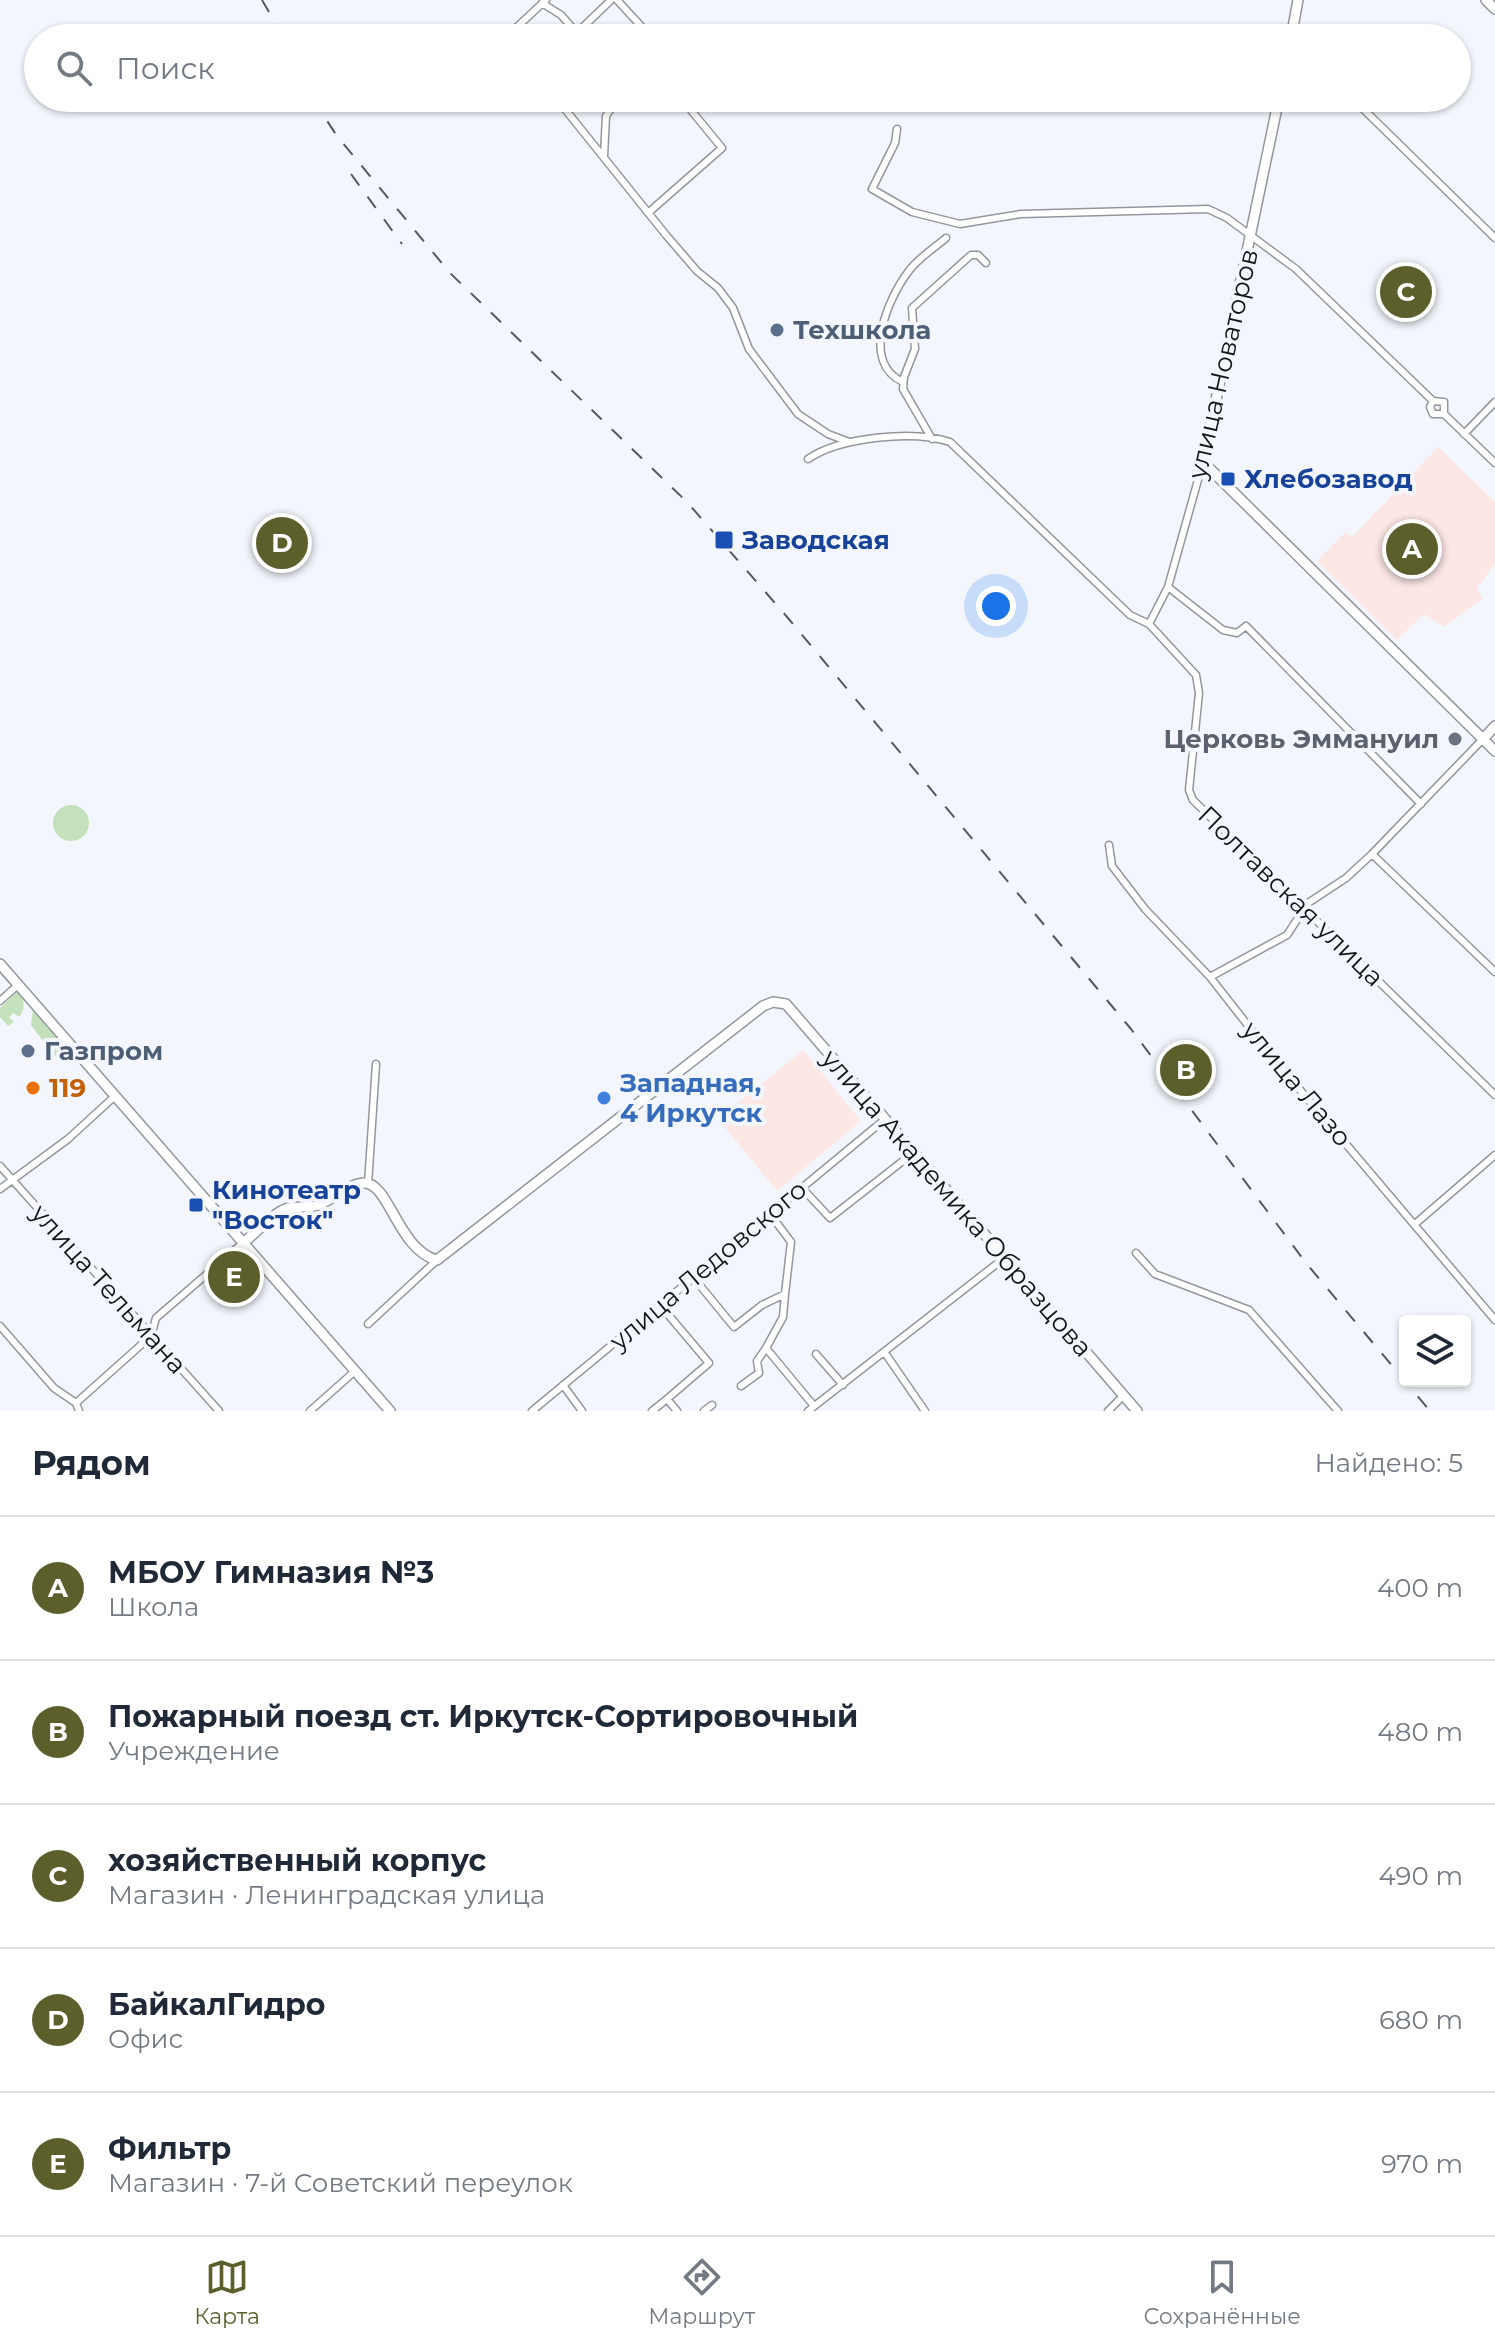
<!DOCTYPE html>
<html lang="ru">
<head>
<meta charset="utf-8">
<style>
  body { margin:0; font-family:Montserrat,sans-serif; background:#f2f2f3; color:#1f2937 }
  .controls { position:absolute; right:24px; bottom:24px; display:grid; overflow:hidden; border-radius:8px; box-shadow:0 2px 6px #0004 }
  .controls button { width:72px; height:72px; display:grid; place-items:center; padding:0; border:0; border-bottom:2px solid #e0e1e3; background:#fff; color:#1f2937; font:40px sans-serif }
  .you { position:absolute; left:996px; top:606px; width:28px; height:28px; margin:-20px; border:6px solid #fff; border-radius:50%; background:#1a73e8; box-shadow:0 0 0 12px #1a73e833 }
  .badge { display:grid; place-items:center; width:52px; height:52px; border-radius:50%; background:#5c5f2c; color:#fff; font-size:26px; font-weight:700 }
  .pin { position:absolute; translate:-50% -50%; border:4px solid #fff; box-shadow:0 2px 8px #0006 }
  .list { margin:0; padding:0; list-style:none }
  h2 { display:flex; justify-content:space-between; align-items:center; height:104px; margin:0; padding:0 32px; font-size:34px }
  h2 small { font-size:26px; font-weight:400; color:#747a83 }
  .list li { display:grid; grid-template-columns:52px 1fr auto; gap:24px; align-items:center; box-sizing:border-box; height:144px; padding:0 32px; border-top:2px solid #e0e1e3 }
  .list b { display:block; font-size:30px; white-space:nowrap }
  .list p { margin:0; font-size:26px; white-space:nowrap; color:#747a83 }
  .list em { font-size:26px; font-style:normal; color:#747a83 }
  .icon { flex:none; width:44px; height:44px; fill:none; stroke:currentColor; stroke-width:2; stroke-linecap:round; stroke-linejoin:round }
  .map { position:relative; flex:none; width:1495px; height:1411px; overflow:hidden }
  .search { position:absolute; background:#fff; box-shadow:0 2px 6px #0004; left:24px; right:24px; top:24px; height:88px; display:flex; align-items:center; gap:20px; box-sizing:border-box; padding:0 28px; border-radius:44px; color:#747a83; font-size:30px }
  .sheet { height:824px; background:#fff }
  nav { display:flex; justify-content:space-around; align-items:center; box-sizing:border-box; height:112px; border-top:2px solid #e0e1e3; background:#fff; font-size:22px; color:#747a83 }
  nav a { display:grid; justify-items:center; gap:4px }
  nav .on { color:#5c5f2c }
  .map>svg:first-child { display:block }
  .education { fill:#fce7e5 }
  .green { fill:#c3e1bb }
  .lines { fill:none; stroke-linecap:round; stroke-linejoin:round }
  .street-casing { stroke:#93979d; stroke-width:9 }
  .secondary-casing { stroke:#93979d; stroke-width:12 }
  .street { stroke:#fff; stroke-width:6 }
  .secondary { stroke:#fff; stroke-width:9 }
  .rail { stroke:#56585c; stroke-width:2; stroke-dasharray:14 14; stroke-linecap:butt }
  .service-dot { fill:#5c6f8a; stroke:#f3f7fd; stroke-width:3 }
  .transit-dot { fill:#1a4fb4; stroke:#f3f7fd; stroke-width:3 }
  .worship-dot { fill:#6b7280; stroke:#f3f7fd; stroke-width:3 }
  .food-dot { fill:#e8710a; stroke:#f3f7fd; stroke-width:3 }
  .shop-dot { fill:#3f7fe0; stroke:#f3f7fd; stroke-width:3 }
  .labels { text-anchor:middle; stroke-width:8; stroke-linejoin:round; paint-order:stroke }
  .service-label { font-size:26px; font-weight:bold; fill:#4e5e75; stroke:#f3f7fd; text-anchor:start }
  .street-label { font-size:26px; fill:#121416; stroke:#f3f7fd }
  .transit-label { font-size:26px; font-weight:bold; fill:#164399; stroke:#f3f7fd; text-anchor:start }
  .worship-label { font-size:26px; font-weight:bold; fill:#5b616d; stroke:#f3f7fd; text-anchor:end }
  .shop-label { font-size:26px; font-weight:bold; fill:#366cbe; stroke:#f3f7fd; text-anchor:start }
  .food-label { font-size:26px; font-weight:bold; fill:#c56008; stroke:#f3f7fd; text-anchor:start }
</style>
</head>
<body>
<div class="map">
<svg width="1495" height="1411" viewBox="0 0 1495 1411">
  <rect width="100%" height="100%" fill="#f3f7fd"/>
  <path class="education" d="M1438,447L1495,502V564L1477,588L1482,599L1444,627L1424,614L1397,640L1317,561L1346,532L1352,537Z
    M803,1050L861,1121L777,1191L718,1119Z"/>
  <path class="green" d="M53 823a18 18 0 1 1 36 0a18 18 0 1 1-36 0Z
    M17,992C25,999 26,1009 19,1017L14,1013L9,1017L14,1022L8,1026L0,1017V1008Z
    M33,1008L72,1052L54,1056L31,1025Z"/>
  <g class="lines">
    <g class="street-casing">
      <path id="street" d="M617,0L652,38
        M542,3L561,15L576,32
        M518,26L546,0
        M582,28L611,0
        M504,38L518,26L527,38
        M569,38L582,28L589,38
        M556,98L666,235L697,271L718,288L733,308L749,349L798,414L828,434L849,442
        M1352,98L1495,238
        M897,129L895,143L872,189L912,212L960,224L1021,214L1208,209L1227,218L1296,269L1433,401
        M604,156L606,116L618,98
        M648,213L722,148L681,98
        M903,382C860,362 888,299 908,272C918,258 933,249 946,238
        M1444,414H1433L1430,407L1433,401L1444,402V414L1495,463
        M1464,434L1495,402
        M932,439L903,389L904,377L915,349L912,308L971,255H978L986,263
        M808,459C840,437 913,430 950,442L1130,615L1149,624
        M1168,587L1223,630L1237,633L1246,626L1421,804
        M1149,624L1196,675L1199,693L1189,790L1193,800L1495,1095
        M1149,624L1168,587L1203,462
        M1109,845L1112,866L1145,909L1210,977L1279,1065L1495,1320
        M1372,854L1495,972
        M1210,977L1287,935L1308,903L1346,878L1372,854L1483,739
        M0,1001L19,984
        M0,1166L219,1411
        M368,1184L376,1064
        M802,1188L830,1218L913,1153
        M0,1189L68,1139L115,1096
        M770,1214L791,1242L785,1294
        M1415,1224L1495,1155
        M1136,1253L1155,1274L1249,1310L1338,1411
        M693,1277L734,1327L762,1305L785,1294L783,1317L766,1348
        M660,1305L709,1363L667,1399L677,1411
        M368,1324L437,1260
        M0,1326L54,1388L76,1403
        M885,1353L925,1411
        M816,1354L843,1385
        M563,1385L582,1411
        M741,1386L759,1373L757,1361L766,1348L814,1406
        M79,1411L76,1403L151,1336L156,1318L244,1242
        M310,1411L355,1371
        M532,1411L884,1120
        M652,1411L667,1399
        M704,1411L712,1405
        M808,1411L1003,1259
        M1108,1411L1124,1395"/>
    </g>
    <g class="secondary-casing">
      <path id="secondary" d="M1486,0L1495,9
        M1291,38L1298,0
        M1279,98L1203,462L1495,751
        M1483,739L1495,726
        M0,964L390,1411
        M244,1242C256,1233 274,1212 288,1208C298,1206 310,1208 319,1205C333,1199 348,1184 364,1183C389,1182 398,1250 437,1260L763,1006L773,1002L786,1004L1137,1411"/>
    </g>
    <use href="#street" class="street"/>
    <use href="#secondary" class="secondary"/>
    <path class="rail" d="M262,0L284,38
      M312,98L337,136L450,273L687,502L788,618L1131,1029L1306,1263L1430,1411
      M351,174L402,244"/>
  </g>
  <g class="service-dot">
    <circle cx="777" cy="330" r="8"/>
    <circle cx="28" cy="1051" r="8"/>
  </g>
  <g class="transit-dot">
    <rect x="1220" y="471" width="16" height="16" rx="4"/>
    <rect x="714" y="530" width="20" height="20" rx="4"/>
    <rect x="188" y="1197" width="16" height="16" rx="4"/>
  </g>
  <circle class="worship-dot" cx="1455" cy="739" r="8"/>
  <circle class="food-dot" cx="33" cy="1088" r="8"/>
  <circle class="shop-dot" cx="604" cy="1098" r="8"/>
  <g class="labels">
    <g class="service-label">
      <text x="793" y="339">Техшкола</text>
      <text x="44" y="1060">Газпром</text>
    </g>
    <g class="street-label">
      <text transform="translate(1223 364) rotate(-77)" y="9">улица Новаторов</text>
      <text transform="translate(1291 896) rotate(44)" y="9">Полтавская улица</text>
      <text transform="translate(1297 1084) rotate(50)" y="9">улица Лазо</text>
      <text transform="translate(957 1203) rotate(49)" y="9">улица Академика Образцова</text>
      <text transform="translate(708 1265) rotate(-40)" y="9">улица Ледовского</text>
      <text transform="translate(109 1289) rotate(48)" y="9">улица Тельмана</text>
    </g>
    <g class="transit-label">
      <text x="1244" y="488">Хлебозавод</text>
      <text x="742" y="549">Заводская</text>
      <text x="212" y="1199">Кинотеатр<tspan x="212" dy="30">"Восток"</tspan></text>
    </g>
    <g class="worship-label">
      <text x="1439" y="748">Церковь Эммануил</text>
    </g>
    <g class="shop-label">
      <text x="620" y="1092">Западная,<tspan x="620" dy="30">4 Иркутск</tspan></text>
    </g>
    <g class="food-label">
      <text x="49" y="1097">119</text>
    </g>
  </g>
</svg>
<div class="controls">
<button><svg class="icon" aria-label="layers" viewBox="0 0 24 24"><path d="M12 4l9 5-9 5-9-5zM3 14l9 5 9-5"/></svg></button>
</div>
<div class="you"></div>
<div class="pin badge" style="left:1412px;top:549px">A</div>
<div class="pin badge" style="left:1186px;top:1070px">B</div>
<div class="pin badge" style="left:1406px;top:292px">C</div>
<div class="pin badge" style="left:282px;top:543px">D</div>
<div class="pin badge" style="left:234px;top:1277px">E</div>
<div class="search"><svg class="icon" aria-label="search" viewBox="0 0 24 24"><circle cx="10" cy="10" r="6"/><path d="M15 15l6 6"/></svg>Поиск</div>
</div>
<section class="sheet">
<h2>Рядом<small>Найдено: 5</small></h2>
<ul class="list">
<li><span class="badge">A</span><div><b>МБОУ Гимназия №3</b><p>Школа</p></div><em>400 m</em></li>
<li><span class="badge">B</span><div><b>Пожарный поезд ст. Иркутск-Сортировочный</b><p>Учреждение</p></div><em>480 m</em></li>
<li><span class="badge">C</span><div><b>хозяйственный корпус</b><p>Магазин · Ленинградская улица</p></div><em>490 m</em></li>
<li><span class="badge">D</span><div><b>БайкалГидро</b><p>Офис</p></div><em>680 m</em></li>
<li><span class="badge">E</span><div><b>Фильтр</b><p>Магазин · 7-й Советский переулок</p></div><em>970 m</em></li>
</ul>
</section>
<nav>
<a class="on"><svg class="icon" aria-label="map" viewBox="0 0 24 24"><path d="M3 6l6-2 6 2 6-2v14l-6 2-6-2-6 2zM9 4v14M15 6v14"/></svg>Карта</a>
<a><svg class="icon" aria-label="directions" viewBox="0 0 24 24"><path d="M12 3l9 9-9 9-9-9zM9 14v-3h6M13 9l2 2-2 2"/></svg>Маршрут</a>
<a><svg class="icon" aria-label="saved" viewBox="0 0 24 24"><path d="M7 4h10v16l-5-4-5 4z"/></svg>Сохранённые</a>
</nav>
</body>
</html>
